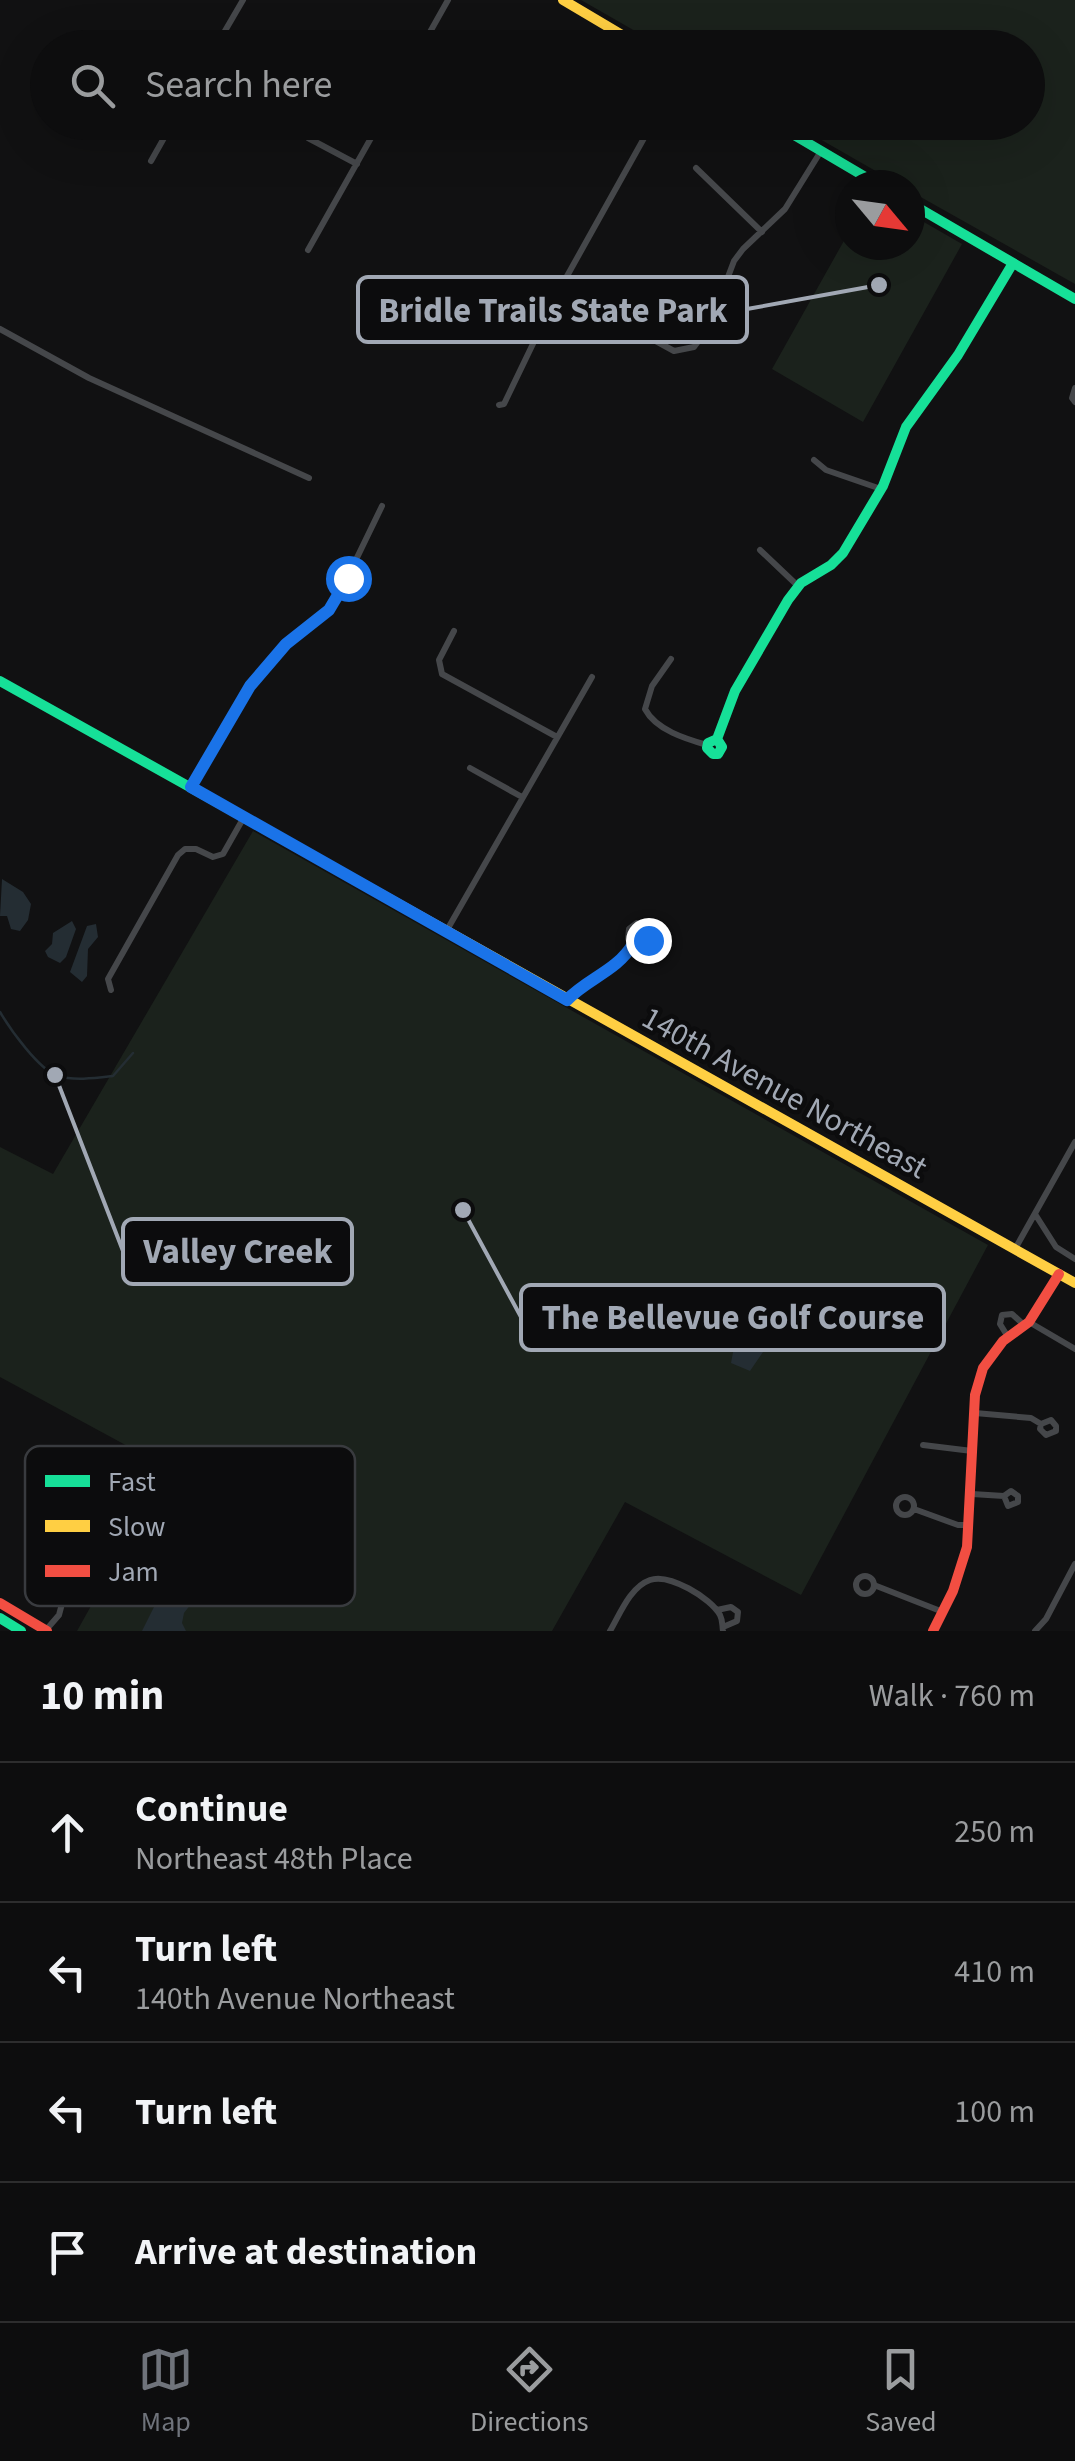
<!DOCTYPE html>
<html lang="en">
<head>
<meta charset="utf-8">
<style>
  body { margin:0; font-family:"Source Sans 3",sans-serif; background:#161617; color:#f1f3f6 }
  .compass { position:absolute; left:835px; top:170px; width:90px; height:90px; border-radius:50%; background:#0d0d0e; box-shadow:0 10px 40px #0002; rotate:119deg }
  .stop { position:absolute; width:30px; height:30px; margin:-22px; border:8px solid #1a73e8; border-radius:50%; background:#fff }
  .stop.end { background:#1a73e8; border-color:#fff; box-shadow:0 2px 10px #0008 }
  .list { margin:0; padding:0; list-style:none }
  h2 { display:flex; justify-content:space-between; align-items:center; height:130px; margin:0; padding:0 40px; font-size:42px }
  h2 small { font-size:32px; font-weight:400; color:#9a9c9e }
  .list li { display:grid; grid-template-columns:65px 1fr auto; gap:30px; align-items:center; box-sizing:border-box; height:140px; padding:0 40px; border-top:2px solid #2d2d2e }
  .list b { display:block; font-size:38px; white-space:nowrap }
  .list p { margin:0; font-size:32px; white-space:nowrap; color:#9a9c9e }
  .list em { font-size:32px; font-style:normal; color:#9a9c9e }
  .icon { flex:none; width:55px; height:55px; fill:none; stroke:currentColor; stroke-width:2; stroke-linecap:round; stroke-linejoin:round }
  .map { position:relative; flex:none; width:1075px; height:1631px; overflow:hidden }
  .search { position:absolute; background:#0d0d0e; box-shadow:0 10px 40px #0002; left:30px; right:30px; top:30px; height:110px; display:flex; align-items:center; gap:25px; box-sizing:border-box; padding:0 35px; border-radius:55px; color:#9a9c9e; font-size:38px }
  .sheet { height:690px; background:#0d0d0e }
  nav { display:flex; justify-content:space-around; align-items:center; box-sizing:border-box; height:140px; border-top:2px solid #2d2d2e; background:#0d0d0e; font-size:28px; color:#9a9c9e }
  nav a { display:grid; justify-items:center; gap:5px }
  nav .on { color:#6f737b }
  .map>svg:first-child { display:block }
  .green { fill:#1b221c }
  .water { fill:#242d33 }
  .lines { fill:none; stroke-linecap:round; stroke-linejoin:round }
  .stream { stroke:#242d33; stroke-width:2.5 }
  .street { stroke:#45474a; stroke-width:6 }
  .fast { stroke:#16e098; stroke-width:10 }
  .slow { stroke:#ffcf43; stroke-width:10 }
  .jam { stroke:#f24e42; stroke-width:10 }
  .route { stroke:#1a73e8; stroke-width:12 }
  .labels { text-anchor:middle; stroke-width:9; stroke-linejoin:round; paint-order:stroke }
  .street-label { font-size:32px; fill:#a1a8b4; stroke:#0c0c0d }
  .key { fill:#0c0c0d; stroke:#393b3f; stroke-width:2.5 }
  .key-label { font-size:28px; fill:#a1a8b4 }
  .leader { fill:none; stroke:#a1a8b4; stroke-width:4 }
  .callout-dot { fill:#a1a8b4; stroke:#0c0c0d; stroke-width:4 }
  .callout { fill:#0c0c0d; stroke:#a1a8b4; stroke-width:4 }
  .callout-label { font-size:35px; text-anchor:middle; font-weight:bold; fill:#a1a8b4 }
</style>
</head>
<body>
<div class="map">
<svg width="1075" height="1631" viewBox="0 0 1075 1631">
  <rect width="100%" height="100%" fill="#111112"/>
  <path class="green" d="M581,0H1075V284L910,191V185H900L792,123L1028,122V48L663,47Z
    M910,214L962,244L863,422L772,369L850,230V245H910Z
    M253,831L988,1245L801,1595L625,1502L552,1631H77L168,1468L0,1377V1147L53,1174Z"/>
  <path class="water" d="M2,879L23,892L31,904L28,920L20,931L11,929L7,916H0Z
    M72,921L76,929L66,957L60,963L48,957L45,951L52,944L53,933Z
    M96,924L98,937L88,949L87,976L82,982L70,972L87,926Z
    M732,1302L764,1336L763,1352L750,1371L731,1363L734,1347L729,1330L710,1321L722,1306Z
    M214,1554L220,1558L221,1565L184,1613L182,1623L186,1631H142L157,1601L175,1590L192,1568Z"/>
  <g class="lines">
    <path class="stream" d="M0,1012C10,1029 39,1070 58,1076C74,1081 96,1078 113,1076L133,1053"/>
    <path class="street" d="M215,48L243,0
      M421,48L448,0
      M288,122L308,138L357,164
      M151,161L173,122
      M696,168L762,232
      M308,250L380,122
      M621,322L674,351L694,347L709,327L734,261L743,249L785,209L821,151
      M0,329L89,378L309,478
      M1075,388L1072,398L1075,402
      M499,405L504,404L557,294L653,122
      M814,460L826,470L881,489
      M760,550L798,586
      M454,631L439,660L442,674L557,737
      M671,659L652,686L645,709C656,730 686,739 707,745
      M470,768L522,797
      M191,787C219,739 245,690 283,648C299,630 322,620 336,601L382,506
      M447,930L592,677
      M111,990L108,979L178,855L185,849H196L213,857L223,854L244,817
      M567,1000C588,978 617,971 633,944L628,939L629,929L637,923L649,930L648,940L640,946L633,944
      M1035,1214L1056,1247L1075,1259
      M1015,1249L1075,1142
      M1029,1322L1075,1349
      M1008,1337L1000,1324L1002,1315L1012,1314L1024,1325
      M975,1413L1031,1418L1041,1424L1051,1420L1056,1426V1431L1046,1435L1040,1429L1041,1424
      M923,1445L972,1451
      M972,1494L1004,1496L1011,1491L1018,1496V1502L1008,1506L1004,1496
      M896 1506a9 9 0 1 1 18 0a9 9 0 1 1-18 0Z
      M914,1509L958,1525H968
      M856 1585a9 9 0 1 1 18 0a9 9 0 1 1-18 0Z
      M874,1585L943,1612
      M717,1610L731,1607L738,1612L737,1621L723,1627
      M46,1630L59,1615L68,1581L96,1531L116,1477L80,1470L79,1485L34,1484L29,1563L68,1581
      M610,1631C620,1614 630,1587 650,1580C669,1573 711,1598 720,1615C723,1621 722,1625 723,1631
      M1035,1631L1046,1619L1075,1564"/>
    <path class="fast" d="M772,122L879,185
      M910,203L1075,299
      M0,681L347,875
      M717,739L722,747L718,754H713L707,748L708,743L717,739L735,691L788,600L801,583L831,565L843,553L883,486L906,427L958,355L1013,263
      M0,1618L21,1631"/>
    <path class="slow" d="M563,0L644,48
      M347,875L1075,1283"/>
    <path class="jam" d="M0,1603L47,1631
      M933,1631L953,1591L967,1547L975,1395L983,1368L1003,1341L1029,1322L1059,1274"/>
  </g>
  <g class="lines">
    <path class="route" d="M348,578L329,610L286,644L250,686L191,787L567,1000C588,978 617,971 633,944L640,946L648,940"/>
  </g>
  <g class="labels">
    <g class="street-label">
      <text transform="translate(785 1092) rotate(29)" y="11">140th Avenue Northeast</text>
    </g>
  </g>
  <rect x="25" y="1446" width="330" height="160" rx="15" class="key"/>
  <rect x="45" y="1475" width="45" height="12" fill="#16e098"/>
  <rect x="45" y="1520" width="45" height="12" fill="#ffcf43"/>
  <rect x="45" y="1565" width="45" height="12" fill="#f24e42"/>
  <g class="key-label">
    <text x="108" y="1491">Fast</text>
    <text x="108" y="1536">Slow</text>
    <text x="108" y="1581">Jam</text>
  </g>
  <path class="leader" d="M879 285L747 309M55 1075L123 1251M463 1210L521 1317"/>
  <g class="callout-dot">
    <circle cx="879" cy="285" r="10"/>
    <circle cx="55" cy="1075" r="10"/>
    <circle cx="463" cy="1210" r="10"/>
  </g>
  <g class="callout">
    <rect x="358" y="277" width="389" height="65" rx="10"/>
    <rect x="123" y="1219" width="229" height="65" rx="10"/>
    <rect x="521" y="1285" width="423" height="65" rx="10"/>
  </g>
  <g class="callout-label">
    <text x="553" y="322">Bridle Trails State Park</text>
    <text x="238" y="1263">Valley Creek</text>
    <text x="733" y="1329">The Bellevue Golf Course</text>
  </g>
</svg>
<svg class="compass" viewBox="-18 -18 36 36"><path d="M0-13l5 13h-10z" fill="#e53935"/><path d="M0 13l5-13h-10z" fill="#9a9c9e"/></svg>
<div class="stop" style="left:348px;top:578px"></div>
<div class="stop end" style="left:648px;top:940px"></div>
<div class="search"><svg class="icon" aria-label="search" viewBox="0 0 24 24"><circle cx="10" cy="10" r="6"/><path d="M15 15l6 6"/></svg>Search here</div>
</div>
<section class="sheet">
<h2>10 min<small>Walk · 760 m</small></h2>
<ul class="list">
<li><svg class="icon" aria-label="ahead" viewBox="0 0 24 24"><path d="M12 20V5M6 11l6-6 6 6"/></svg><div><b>Continue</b><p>Northeast 48th Place</p></div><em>250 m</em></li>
<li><svg class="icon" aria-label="left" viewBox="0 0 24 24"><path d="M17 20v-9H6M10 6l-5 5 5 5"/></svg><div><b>Turn left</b><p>140th Avenue Northeast</p></div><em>410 m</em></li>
<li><svg class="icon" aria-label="left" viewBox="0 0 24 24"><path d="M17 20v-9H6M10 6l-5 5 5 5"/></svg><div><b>Turn left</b></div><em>100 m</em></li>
<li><svg class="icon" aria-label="arrive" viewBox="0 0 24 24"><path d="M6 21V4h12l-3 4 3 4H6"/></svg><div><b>Arrive at destination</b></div></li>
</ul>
</section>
<nav>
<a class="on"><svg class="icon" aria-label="map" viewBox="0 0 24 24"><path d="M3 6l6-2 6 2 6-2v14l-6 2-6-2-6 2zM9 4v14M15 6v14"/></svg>Map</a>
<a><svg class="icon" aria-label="directions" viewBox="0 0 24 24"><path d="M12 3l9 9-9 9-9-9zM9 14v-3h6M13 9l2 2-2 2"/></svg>Directions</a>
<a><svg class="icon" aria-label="saved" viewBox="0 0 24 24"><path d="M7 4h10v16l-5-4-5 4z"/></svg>Saved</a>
</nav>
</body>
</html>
